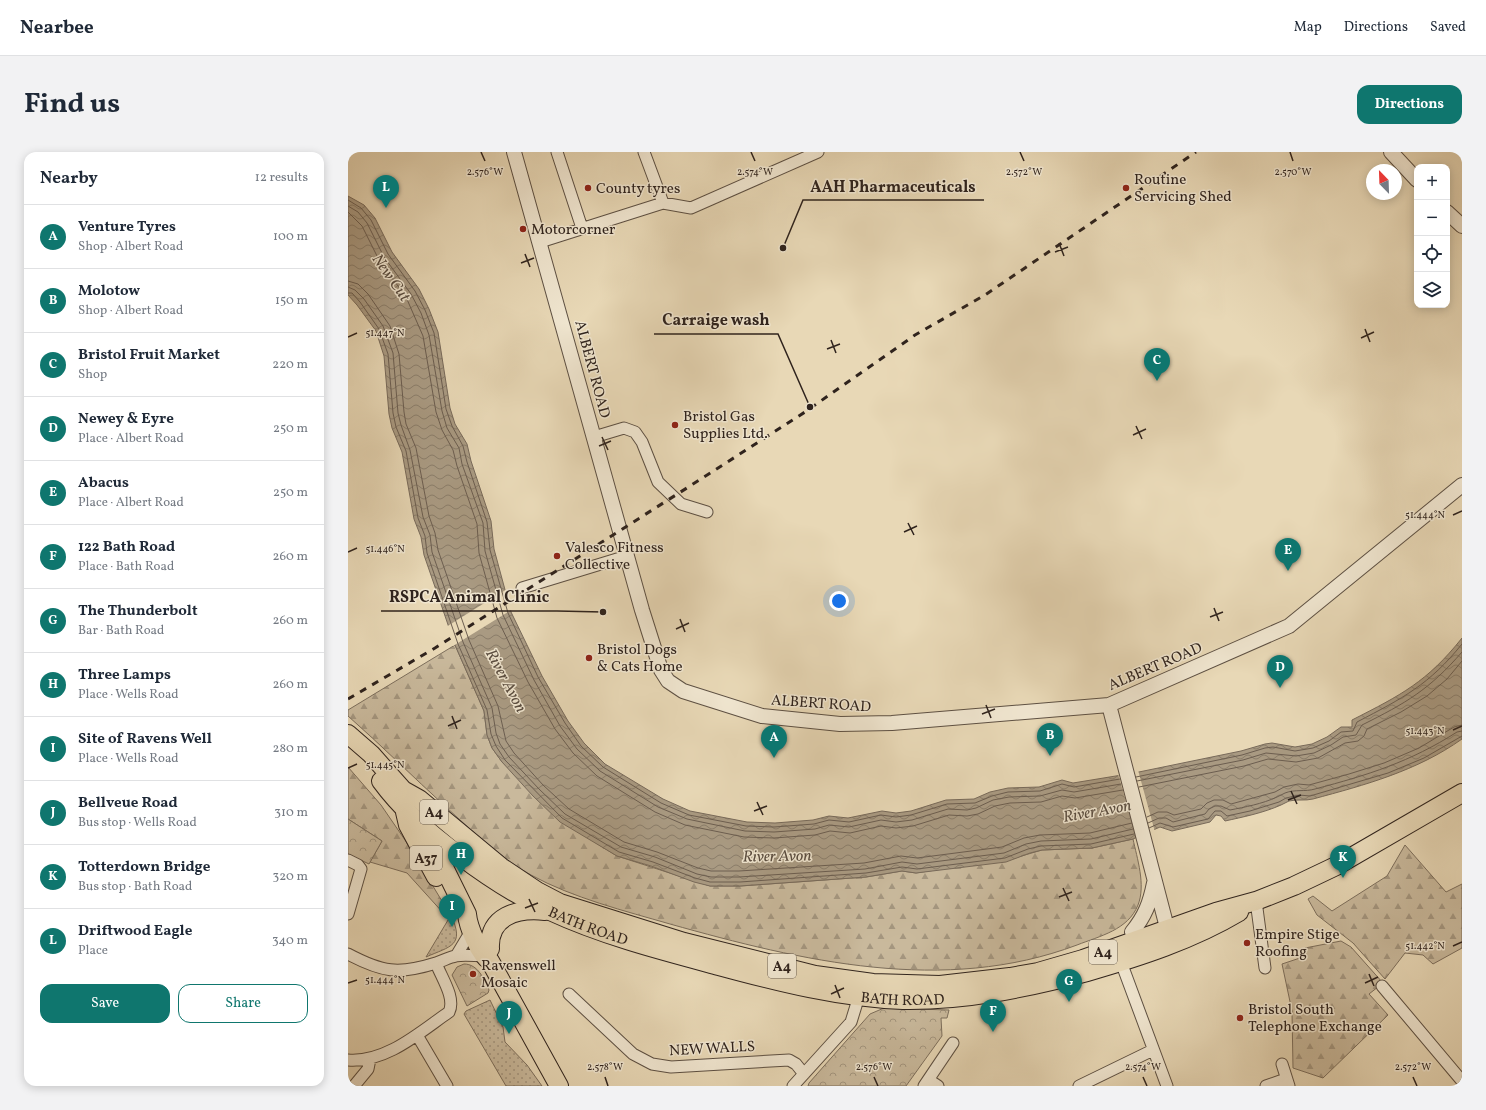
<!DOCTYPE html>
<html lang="en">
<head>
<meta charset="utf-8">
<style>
  body { margin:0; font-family:Vollkorn,serif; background:#f2f2f3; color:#1f2937 }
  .controls { position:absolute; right:12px; top:12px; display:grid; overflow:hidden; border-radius:8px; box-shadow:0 2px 10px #0003 }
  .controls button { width:36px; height:36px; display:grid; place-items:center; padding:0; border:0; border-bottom:1px solid #e0e1e3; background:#fff; color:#1f2937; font:20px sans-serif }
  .compass { position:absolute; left:1018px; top:12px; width:36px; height:36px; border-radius:50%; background:#fff; box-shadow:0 2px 10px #0003; rotate:337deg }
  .you { position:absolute; left:491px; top:449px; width:14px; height:14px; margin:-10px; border:3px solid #fff; border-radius:50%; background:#1a73e8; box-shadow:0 0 0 6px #1a73e833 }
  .badge { display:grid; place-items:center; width:26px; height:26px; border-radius:50%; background:#0f766e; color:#fff; font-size:13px; font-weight:700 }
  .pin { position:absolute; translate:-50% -33px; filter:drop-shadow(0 1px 2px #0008) }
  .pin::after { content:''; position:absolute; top:21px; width:14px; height:12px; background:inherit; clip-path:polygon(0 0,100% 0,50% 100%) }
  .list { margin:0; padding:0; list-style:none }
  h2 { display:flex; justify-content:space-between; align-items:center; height:52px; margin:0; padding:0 16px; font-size:17px }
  h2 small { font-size:13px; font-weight:400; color:#747a83 }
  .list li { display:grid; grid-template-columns:26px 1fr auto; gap:12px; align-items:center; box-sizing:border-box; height:64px; padding:0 16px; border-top:1px solid #e0e1e3 }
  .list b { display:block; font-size:15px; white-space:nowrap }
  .list p { margin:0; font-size:13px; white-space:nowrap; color:#747a83 }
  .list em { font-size:13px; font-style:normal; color:#747a83 }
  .actions { display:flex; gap:8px; padding:12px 16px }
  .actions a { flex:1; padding:9px 0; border:1px solid #0f766e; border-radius:12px; text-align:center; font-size:14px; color:#0f766e }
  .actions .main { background:#0f766e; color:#fff }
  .icon { flex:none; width:22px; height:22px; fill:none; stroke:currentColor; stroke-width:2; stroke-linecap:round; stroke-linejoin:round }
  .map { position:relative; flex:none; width:1114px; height:934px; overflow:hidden; border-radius:12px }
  header { display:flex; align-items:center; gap:24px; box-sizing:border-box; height:56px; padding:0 20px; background:#fff; border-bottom:1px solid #e0e1e3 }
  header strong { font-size:19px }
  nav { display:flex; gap:22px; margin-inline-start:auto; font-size:14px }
  .intro { display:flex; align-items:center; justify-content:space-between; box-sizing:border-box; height:96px; padding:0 24px }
  h1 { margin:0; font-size:28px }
  .button { padding:10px 18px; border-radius:12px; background:#0f766e; color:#fff; font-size:14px; font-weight:700 }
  main { display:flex; gap:24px; padding:0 24px }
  aside { flex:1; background:#fff; border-radius:12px; box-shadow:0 2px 10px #0003 }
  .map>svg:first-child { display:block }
  .grass { fill:url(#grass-dots); stroke:#7c6e5c }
  .forest { fill:url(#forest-firs); stroke:#7c6e5c }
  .park { fill:url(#park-crowns); stroke:#7c6e5c }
  .water { fill:url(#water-waves); stroke:#786a5a }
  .pier { fill:#e8d8b6 }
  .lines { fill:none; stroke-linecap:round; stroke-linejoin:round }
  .shore { stroke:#6c5e50; stroke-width:1 }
  .minor-casing { stroke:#5d5043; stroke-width:13 }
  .tertiary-casing { stroke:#5d5043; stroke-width:16 }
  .trunk-casing { stroke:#2f231d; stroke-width:20 }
  .minor { stroke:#f0e6d0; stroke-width:11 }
  .tertiary { stroke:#f0e6d0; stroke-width:14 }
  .trunk { stroke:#e8d8b6; stroke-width:18 }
  .rail { stroke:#2f231d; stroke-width:3; stroke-dasharray:7 7; stroke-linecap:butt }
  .ticks { fill:none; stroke:#2f231d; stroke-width:1.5 }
  .poi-dot { fill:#8f2418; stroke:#f0e6d0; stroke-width:1.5 }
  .labels { text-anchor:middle; stroke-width:3; stroke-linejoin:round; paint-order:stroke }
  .shield { fill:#f0e6d0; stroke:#695e53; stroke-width:1 }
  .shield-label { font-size:14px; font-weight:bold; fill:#2f231d }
  .poi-label { font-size:15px; fill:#2f231d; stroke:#f0e6d0; text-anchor:start }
  .street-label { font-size:15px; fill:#2f231d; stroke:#f0e6d0 }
  .water-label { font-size:16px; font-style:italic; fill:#5a4d40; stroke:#f0e6d0 }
  .ticks-label { font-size:10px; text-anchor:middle; fill:#2f231d; stroke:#f0e6d0; stroke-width:3; stroke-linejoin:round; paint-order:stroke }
  .leader { fill:none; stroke:#2f231d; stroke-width:1.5 }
  .callout-dot { fill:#2f231d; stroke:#f0e6d0; stroke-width:1.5 }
  .callout-label { font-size:16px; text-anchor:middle; font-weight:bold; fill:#2f231d; stroke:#f0e6d0; stroke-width:3; stroke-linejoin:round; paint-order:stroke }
</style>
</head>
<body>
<header>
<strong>Nearbee</strong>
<nav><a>Map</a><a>Directions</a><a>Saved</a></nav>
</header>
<div class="intro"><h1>Find us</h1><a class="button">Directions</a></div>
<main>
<aside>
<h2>Nearby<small>12 results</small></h2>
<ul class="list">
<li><span class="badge">A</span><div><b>Venture Tyres</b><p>Shop · Albert Road</p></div><em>100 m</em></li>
<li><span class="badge">B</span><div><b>Molotow</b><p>Shop · Albert Road</p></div><em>150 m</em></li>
<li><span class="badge">C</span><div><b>Bristol Fruit Market</b><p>Shop</p></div><em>220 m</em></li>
<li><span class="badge">D</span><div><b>Newey &amp; Eyre</b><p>Place · Albert Road</p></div><em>250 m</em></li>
<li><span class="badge">E</span><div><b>Abacus</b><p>Place · Albert Road</p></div><em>250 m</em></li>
<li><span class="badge">F</span><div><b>122 Bath Road</b><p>Place · Bath Road</p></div><em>260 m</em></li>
<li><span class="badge">G</span><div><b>The Thunderbolt</b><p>Bar · Bath Road</p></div><em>260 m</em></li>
<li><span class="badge">H</span><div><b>Three Lamps</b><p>Place · Wells Road</p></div><em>260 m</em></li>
<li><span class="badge">I</span><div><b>Site of Ravens Well</b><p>Place · Wells Road</p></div><em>280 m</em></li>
<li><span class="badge">J</span><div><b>Bellveue Road</b><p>Bus stop · Wells Road</p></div><em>310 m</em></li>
<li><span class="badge">K</span><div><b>Totterdown Bridge</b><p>Bus stop · Bath Road</p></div><em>320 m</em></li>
<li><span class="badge">L</span><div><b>Driftwood Eagle</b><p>Place</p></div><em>340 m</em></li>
</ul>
<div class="actions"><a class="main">Save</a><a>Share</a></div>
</aside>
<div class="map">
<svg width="1114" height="934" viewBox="0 0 1114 934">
  <defs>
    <pattern id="grass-dots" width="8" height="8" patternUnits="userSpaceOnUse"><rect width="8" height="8" fill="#c9b99c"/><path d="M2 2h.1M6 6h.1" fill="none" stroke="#a4967f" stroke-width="1.8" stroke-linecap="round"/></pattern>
    <pattern id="forest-firs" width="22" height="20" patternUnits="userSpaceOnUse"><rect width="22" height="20" fill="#c9b99c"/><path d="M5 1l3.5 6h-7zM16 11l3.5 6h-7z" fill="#a4967f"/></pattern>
    <pattern id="park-crowns" width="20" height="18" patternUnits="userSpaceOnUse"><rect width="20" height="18" fill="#c9b99c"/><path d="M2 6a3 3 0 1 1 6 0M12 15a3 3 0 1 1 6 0" fill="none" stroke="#a4967f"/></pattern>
    <pattern id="water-waves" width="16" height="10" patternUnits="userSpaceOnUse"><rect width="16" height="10" fill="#a99a82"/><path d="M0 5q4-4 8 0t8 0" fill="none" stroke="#8a7d6a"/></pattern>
  </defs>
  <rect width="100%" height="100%" fill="#e8d8b6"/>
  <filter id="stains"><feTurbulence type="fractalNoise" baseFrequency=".005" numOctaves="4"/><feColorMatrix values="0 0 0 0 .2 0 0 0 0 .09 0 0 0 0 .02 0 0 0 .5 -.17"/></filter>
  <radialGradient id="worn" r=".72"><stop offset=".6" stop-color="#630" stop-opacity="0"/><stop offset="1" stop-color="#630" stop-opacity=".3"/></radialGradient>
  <path class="grass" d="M103,763C117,794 103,794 78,805Z
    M142,848L155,875L157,890L179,913L194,934H158L116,862L118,859Z"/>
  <path class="forest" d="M107,493L136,559L139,583L144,596L154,610L248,691L269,704L362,734H392L518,725L554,719L568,721L670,705L694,698L744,696L785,687C789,706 798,733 790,753C780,778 752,784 729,793C596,843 454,809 322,772C277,759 225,746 183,723C151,705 124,679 98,655C65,625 33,593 0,564V558Z
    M0,615L33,653L57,688L100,759L97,763L59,721L22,710L34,689L0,667Z
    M1057,693L1098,740L1114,732V796L1085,812L1075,803L1057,801L1037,827L1005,791L969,763L960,747L965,744L984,759L1039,724Z
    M993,789L1003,795L1035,831L1021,842L1040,863L975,926L945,916L944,859L934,812L958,804L957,796Z"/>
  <path class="park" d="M0,667L34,689L21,712L0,702Z
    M116,812C130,812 136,827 141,838L140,841L119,854L104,823L109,815Z
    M536,856L601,858L599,866H593L594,884L558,934H460L461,931L522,862Z"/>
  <path class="water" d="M0,44L16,53L27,66L44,100L71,137L81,157L90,180L102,256L107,272L119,292L123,309L143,369L146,397L163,460L194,524L220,569L236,591L257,612L315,647L342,659L399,670L427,671L465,668L481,664L500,666L534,659L548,661L563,659L598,648L626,647L642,640L660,636L691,635L714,628L725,631L786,621L893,599L917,592L924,591L947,595L964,592L979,585L993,575H1004V568C1053,543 1079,530 1114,486V587C1069,619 1017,633 965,647C957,649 949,647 941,649C938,650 936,652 933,653C915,661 895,665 877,669L873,664L868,663L862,670L824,679L812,675L785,687L744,696L694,698L682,701L658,710L568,721L554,719L518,725L392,734H362L346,730L303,714L269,704L212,670L185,644L154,610L144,596L139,583L136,559L107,493L76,403L73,385L66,367L54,300L44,276L41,262L36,204L28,179L9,153L0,143Z"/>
  <path class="pier" d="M159,437L165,457L105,494L98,475Z
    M790,618L807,680L789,688L770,622Z"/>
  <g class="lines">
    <path class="shore" d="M0,48L13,56L23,68L40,102L67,139L77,158L86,181L98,257L104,274L115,294L119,310L139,370L142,398L160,461L190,525L217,571L233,594L255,615L313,651L341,663L398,674L426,675L466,672L481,668L501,670L533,663L548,665L563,663L599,652L627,651L644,644L660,640L692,639L714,632L726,635L772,627
      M0,54L10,60L19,71L36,105L63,142L73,161L81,183L94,259L99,276L111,296L114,312L135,371L137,399L155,463L186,528L212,574L229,597L252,619L310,655L339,667L397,679L426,680L467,677L481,673L501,675L533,668L548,670L564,668L600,657L619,658L628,656L645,648L661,645L692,644L714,638L726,640L773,632
      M0,60L14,74L31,108L58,145L75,184L88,260L94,278L105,298L109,314L129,372L131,401L149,466L180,530L207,577L225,601L249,624L307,660L337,673L396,685L426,686L467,683L482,679L502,681L533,674L548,676L565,674L601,663L619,664L630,662L647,654L662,651L693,650L714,644L727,646L775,638
      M0,129L10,132L20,142L42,174L51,202L56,260L58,272L68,296L81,364L87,381L90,398L121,488L150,554L158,589L166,601L195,633L221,657L276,690L309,700L350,716L363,719H391L516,711L553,704L569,706L654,695L676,686L692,683L742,681L784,671
      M0,135L7,138L16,147L35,174L45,201L50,261L53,273L62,298L75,365L82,383L84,400L115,490L144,556L148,581L152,592L161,605L191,637L217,662L273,695L307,705L349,722L363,725H391L517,717L554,710L569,712L656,701L678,692L693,689L743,687L785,677
      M0,141H4L12,150L31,177L40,202L45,261L48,275L58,299L70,366L77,384L79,401L110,492L139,558L143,582L148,594L157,608L214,666L271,700L305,710L347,726L362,730H392L518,721L554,715L569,717L657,706L680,697L693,694L743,692L786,682
      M788,625L894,603L917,596L925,595L947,599L965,596L981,589L993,580L1005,579L1009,570C1055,546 1081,533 1114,492
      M789,629L895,608L918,601L948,604L966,601L983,593L995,585L1008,583L1014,573C1058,551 1081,538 1114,500
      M791,635L896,614L920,607L948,610L970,606L997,591L1010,589L1016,584L1019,577L1053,560L1079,544L1099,527L1114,509
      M799,665L810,660H819L826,663L853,657L859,651L866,648H875L883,652L927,640L936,635L950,632L961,633L1001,622L1036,611L1071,596L1106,575L1114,573
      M800,671L811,666H818L825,670L857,662L861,657L867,654H873L882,658C897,655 914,652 929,645C932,644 934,642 937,641C947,637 957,640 967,637C1020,623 1062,610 1109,580L1114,579
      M801,676L812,671L825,675L860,667L867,659H873L879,664L902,659L931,650L938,646L951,643L962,644L1040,621L1076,606L1114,584"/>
    <g class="minor-casing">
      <path id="minor" d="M209,0L234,76
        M296,0L315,51
        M192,90L315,51L343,56L470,0
        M246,285L276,276L287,280L294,290L310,330L333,352L359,360
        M174,436L279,404
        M0,708L10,713L13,717L0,762
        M908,749L917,816
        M0,802C34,820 50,823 88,811C95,809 101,805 108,804C117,802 127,804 136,804
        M108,804L123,779
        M773,810L819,934
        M1034,834L1114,929
        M221,842L285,902L304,912L323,915L441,908L448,912L456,922
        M69,883L99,934
        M0,908C38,911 72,880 101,860C108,846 93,825 88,811
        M934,912L941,934
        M581,928L590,934
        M6,934L20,917L22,907
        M445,934L503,870L511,844
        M576,934L605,891
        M731,934L805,898
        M918,934L938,927"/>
    </g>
    <g class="tertiary-casing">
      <path id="tertiary" d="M166,0L294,458L313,518L320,529L335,539L414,564L492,572L544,571L761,553L941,474L1114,333
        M1043,0L1069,28
        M1099,60L1114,74
        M761,553L822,787
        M784,780C797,764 802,751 806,731"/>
    </g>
    <g class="trunk-casing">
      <g id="trunk">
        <path d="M0,582L23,602L55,638L71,647L153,715L189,739L212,751L336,790L467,823L525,831L592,833L662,825L690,820L735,807L868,760L908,749L946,734L988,714L1114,641"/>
        <path id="s1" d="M33,629C55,659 82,682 111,703C140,725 169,744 202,759C256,784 315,799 371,814C430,830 493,846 555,848C617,849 679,836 739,820C791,805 844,788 891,760"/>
        <path d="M57,660L60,673L88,725"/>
        <path d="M80,683L119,762C120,774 131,802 142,809L211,934"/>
        <path d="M142,797C140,764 169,756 197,759"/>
      </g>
    </g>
    <use href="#minor" class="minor"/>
    <use href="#tertiary" class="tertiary"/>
    <use href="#trunk" class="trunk"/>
    <path class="rail" d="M0,547L87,496L353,327L457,260L567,183L637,143L848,0"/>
  </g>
  <path class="ticks" d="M133,0L137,9M403,0L407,9M672,0L676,9M942,0L945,9M711,91L716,104M707,100L720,95M177,102L182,115M173,111L186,106M1017,177L1022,190M0,185L9,181M1013,186L1026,180M483,188L488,201M479,197L492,192M788,274L794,287M785,283L798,277M254,285L260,298M251,294L263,289M1105,363L1114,359M560,371L566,383M556,380L569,374M0,400L9,396M866,456L871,469M862,465L875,460M332,467L337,480M328,477L341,471M638,553L643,566M634,562L647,557M104,564L109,577M100,574L113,568M1105,578L1114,574M0,616L9,612M943,639L949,652M940,648L953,643M409,650L415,663M406,659L419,654M715,736L721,749M711,745L724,740M181,747L187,760M177,756L190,751M1105,794L1114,790M1021,822L1026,834M0,831L9,828M1017,831L1030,825M487,833L492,846M483,842L496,836M257,925L260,934M526,925L530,934M795,925L799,934M1065,925L1069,934"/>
  <g class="poi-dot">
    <circle cx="240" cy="36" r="4"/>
    <circle cx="778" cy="36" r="4"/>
    <circle cx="175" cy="77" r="4"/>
    <circle cx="327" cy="273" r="4"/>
    <circle cx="209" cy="404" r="4"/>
    <circle cx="241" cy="506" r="4"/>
    <circle cx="899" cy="791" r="4"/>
    <circle cx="125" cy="822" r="4"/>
    <circle cx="892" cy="866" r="4"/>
  </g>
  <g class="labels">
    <g class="shield">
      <rect x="72" y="648" width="28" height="24" rx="3"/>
      <rect x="62" y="694" width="32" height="24" rx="3"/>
      <rect x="741" y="788" width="28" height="24" rx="3"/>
      <rect x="420" y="802" width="28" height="24" rx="3"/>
    </g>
    <g class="shield-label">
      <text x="86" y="665">A4</text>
      <text x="78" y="711">A37</text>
      <text x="755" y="805">A4</text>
      <text x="434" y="819">A4</text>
    </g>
    <g class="poi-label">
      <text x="786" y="32">Routine<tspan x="786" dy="17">Servicing Shed</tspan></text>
      <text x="248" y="41">County tyres</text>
      <text x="183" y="82">Motorcorner</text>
      <text x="335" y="269">Bristol Gas<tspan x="335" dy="17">Supplies Ltd.</tspan></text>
      <text x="217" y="400">Valesco Fitness<tspan x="217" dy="17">Collective</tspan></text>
      <text x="249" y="502">Bristol Dogs<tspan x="249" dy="17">&amp; Cats Home</tspan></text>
      <text x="907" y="787">Empire Stige<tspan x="907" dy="17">Roofing</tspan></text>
      <text x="133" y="818">Ravenswell<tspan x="133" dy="17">Mosaic</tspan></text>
      <text x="900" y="862">Bristol South<tspan x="900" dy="17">Telephone Exchange</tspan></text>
    </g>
    <g class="street-label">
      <text transform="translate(245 217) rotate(75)" y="5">ALBERT ROAD</text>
      <text transform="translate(807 514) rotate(-23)" y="5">ALBERT ROAD</text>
      <text transform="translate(473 551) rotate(4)" y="5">ALBERT ROAD</text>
      <text dy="5" stroke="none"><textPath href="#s1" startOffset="256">BATH ROAD</textPath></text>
      <text dy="5" stroke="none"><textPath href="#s1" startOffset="580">BATH ROAD</textPath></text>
      <text transform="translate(364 896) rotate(-3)" y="5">NEW WALLS</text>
    </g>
    <g class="water-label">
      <text transform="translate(44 125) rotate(55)" y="6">New Cut</text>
      <text transform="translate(159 528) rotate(62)" y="6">River Avon</text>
      <text transform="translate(749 658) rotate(-10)" y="6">River Avon</text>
      <text transform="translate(429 703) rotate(-1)" y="6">River Avon</text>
    </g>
  </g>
  <g class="ticks-label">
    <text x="137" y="23">2.576°W</text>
    <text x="407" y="23">2.574°W</text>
    <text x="676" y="23">2.572°W</text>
    <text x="945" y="23">2.570°W</text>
    <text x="37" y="184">51.447°N</text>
    <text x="1077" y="366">51.444°N</text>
    <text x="37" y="400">51.446°N</text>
    <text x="1077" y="582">51.443°N</text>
    <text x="37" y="616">51.445°N</text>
    <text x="1077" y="797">51.442°N</text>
    <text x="37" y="831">51.444°N</text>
    <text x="257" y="918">2.578°W</text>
    <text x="526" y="918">2.576°W</text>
    <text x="795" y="918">2.574°W</text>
    <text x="1065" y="918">2.572°W</text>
  </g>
  <path class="leader" d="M435 96L455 48H636M462 255L430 182H306M255 460L209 459H33"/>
  <g class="callout-dot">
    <circle cx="435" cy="96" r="4"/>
    <circle cx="462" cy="255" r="4"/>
    <circle cx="255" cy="460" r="4"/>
  </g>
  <g class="callout-label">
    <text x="545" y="40">AAH Pharmaceuticals</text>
    <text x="368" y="173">Carraige wash</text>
    <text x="121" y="450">RSPCA Animal Clinic</text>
  </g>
  <rect width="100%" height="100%" filter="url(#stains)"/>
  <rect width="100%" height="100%" fill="url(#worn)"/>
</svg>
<div class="controls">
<button>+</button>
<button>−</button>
<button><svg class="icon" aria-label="locate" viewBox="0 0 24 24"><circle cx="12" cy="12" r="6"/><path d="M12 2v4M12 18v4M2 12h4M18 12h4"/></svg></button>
<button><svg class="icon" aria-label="layers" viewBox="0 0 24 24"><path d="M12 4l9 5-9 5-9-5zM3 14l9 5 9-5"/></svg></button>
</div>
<svg class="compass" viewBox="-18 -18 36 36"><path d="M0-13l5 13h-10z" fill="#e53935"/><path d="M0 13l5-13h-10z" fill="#747a83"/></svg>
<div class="you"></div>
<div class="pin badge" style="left:426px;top:606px">A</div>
<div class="pin badge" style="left:702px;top:604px">B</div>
<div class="pin badge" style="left:809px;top:229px">C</div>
<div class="pin badge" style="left:932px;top:536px">D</div>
<div class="pin badge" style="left:940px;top:419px">E</div>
<div class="pin badge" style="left:645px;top:880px">F</div>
<div class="pin badge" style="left:721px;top:850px">G</div>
<div class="pin badge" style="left:113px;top:723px">H</div>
<div class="pin badge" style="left:104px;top:775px">I</div>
<div class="pin badge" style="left:161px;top:882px">J</div>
<div class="pin badge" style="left:995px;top:726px">K</div>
<div class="pin badge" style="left:38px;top:56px">L</div>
</div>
</main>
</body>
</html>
